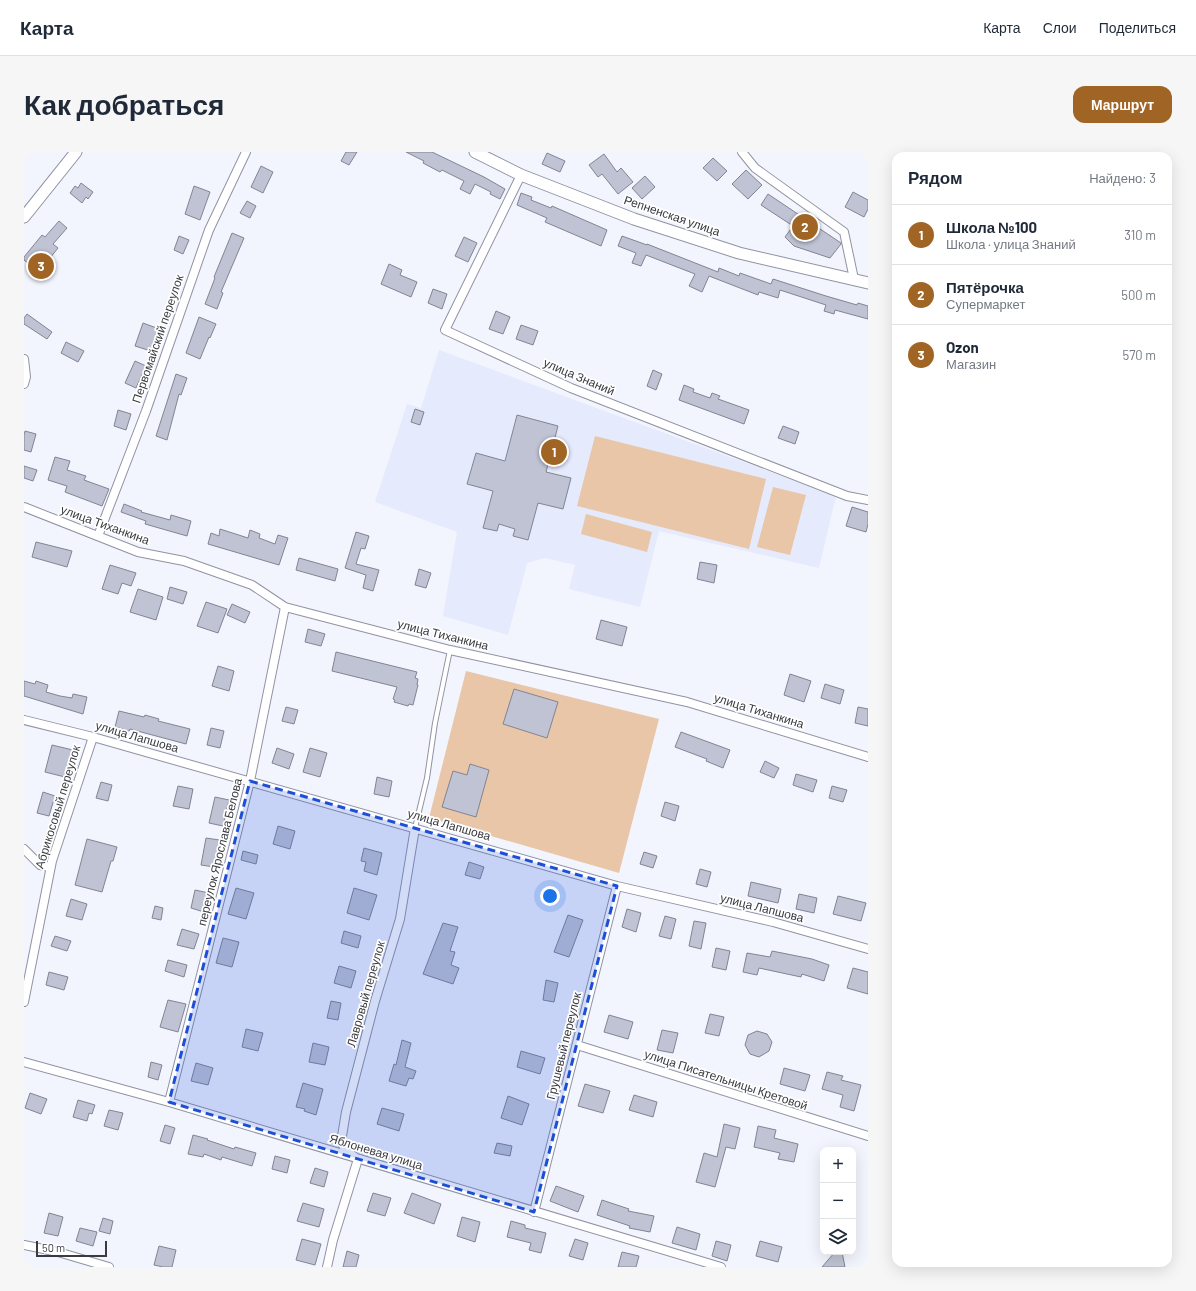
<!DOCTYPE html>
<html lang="ru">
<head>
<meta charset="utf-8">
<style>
  body { margin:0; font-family:Barlow,sans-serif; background:#f6f6f7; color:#1f2937 }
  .controls { position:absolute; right:12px; bottom:12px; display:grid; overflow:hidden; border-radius:8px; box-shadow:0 4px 16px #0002 }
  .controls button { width:36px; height:36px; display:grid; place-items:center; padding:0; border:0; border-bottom:1px solid #e0e1e3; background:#fff; color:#1f2937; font:20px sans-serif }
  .scale { position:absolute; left:12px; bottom:10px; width:71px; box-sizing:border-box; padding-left:4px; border:2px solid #393b41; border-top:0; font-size:11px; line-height:14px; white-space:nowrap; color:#393b41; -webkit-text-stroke:3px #fff; paint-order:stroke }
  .you { position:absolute; left:526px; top:744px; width:14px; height:14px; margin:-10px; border:3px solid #fff; border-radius:50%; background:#1a73e8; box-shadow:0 0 0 6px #1a73e833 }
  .badge { display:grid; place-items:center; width:26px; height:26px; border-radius:50%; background:#a06525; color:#fff; font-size:13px; font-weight:700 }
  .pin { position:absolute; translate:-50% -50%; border:2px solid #fff; box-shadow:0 1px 4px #0006 }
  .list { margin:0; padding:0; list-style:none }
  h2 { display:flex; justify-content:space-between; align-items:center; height:52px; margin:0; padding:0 16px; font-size:17px }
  h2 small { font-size:13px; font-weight:400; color:#747a83 }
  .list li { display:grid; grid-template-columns:26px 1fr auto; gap:12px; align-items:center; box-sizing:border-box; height:60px; padding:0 16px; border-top:1px solid #e0e1e3 }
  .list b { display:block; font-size:15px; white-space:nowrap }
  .list p { margin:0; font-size:13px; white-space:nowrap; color:#747a83 }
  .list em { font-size:13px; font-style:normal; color:#747a83 }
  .icon { flex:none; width:22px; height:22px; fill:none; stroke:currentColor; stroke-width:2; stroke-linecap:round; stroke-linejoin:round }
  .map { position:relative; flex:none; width:844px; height:1115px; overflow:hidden; border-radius:12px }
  header { display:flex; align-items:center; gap:24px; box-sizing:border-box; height:56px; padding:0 20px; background:#fff; border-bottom:1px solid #e0e1e3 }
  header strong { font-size:19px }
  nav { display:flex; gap:22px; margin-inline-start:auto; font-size:14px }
  .intro { display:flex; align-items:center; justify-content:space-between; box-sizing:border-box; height:96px; padding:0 24px }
  h1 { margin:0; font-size:28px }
  .button { padding:10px 18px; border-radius:12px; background:#a06525; color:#fff; font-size:14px; font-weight:700 }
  main { display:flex; gap:24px; padding:0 24px }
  aside { flex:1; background:#fff; border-radius:12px; box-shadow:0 4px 16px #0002 }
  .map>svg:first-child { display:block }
  .built { fill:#e6eafd }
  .green { fill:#e8c6a7 }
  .building { fill:#c0c3d3; stroke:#818493 }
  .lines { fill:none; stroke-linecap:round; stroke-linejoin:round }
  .lane-casing { stroke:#9093a2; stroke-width:6 }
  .street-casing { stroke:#9093a2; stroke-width:10 }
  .secondary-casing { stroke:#9093a2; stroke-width:13 }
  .lane { stroke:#fff; stroke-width:4 }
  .street { stroke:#fff; stroke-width:8 }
  .secondary { stroke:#fff; stroke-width:11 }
  .marked { fill:#1d4ed8; fill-opacity:0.2; stroke:#1d4ed8; stroke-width:3; stroke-dasharray:8 5; stroke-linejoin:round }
  .labels { text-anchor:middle; stroke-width:3.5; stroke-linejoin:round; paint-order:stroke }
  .street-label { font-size:12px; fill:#393b41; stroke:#fff }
</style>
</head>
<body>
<header>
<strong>Карта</strong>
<nav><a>Карта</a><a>Слои</a><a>Поделиться</a></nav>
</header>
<div class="intro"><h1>Как добраться</h1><a class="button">Маршрут</a></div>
<main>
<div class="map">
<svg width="844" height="1115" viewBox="0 0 844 1115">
  <rect width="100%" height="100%" fill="#f2f4fe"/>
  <path class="built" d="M415,198L812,344L795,416L635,379L616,455L545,437L551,413L521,406L503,411L484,483L419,464L433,380L351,350L383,252L397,256Z"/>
  <path class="green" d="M571,284L742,327L725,397L553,354Z
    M749,335L782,343L766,403L733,395Z
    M562,362L628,380L623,400L557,382Z
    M442,519L635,567L595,721L405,666Z"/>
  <path class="building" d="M322,0H333L325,13L317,9Z
    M382,0H408L460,25L481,37L476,47L466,42L467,40L451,32L446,42L436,37L440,29L418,18L416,20L399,11L400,9Z
    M523,1L541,9L536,20L518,12Z
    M580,2L593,20L597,16L609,30L594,42L578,22L574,25L565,13Z
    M689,6L703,19L693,29L679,16Z
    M237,14L249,20L239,41L227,35Z
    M722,18L738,33L724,47L708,32Z
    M621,24L631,35L618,47L608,36Z
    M57,31L69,40L64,47L62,45L58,51L46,41L51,34L54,36Z
    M170,34L186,40L176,68L161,62Z
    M829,40L844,48V57L840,65L821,55Z
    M497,41L508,45L507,48L527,56L528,54L583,78L577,94L521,70L523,66L493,53Z
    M744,42L817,91V92L806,106L770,94L761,85L769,74L737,53Z
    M223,49L232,54L226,66L216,61Z
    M35,69L43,76L29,92L34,96L15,120L0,108V105L18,83L21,85Z
    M208,81L220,86L197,140L199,141L193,157L181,152L191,126L190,125Z
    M155,84L165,88L159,102L150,98Z
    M598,84L623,93V92L694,120L695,116L715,124L716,121L747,132L749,127L802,144L833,153L834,151L844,154V167L811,158L810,162L800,159L802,153L756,138L754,146L735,140L734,143L685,124L678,140L665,134L671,122L622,103L617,114L608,111L612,101L594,94Z
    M440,85L453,91L444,110L431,104Z
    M365,112L378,118L376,123L393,130L387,145L357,132Z
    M409,137L423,142L418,157L404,151Z
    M472,159L486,165L479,182L465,177Z
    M3,162L28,180L23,187L0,172V166Z
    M175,165L192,172L186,186L185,185L176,207L162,201Z
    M119,171L138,178L130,200L111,194Z
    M497,173L514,179L509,193L492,187Z
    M42,190L60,199L54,210L37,201Z
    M111,209L122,214L112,236L101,231Z
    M629,218L638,222L632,238L623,234Z
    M152,222L163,226L157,243L155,242L143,288L132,284Z
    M660,233L670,237L669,240L686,246L688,241L696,244L694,247L725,258L720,272L655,248Z
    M391,257L400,260L396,273L387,270Z
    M94,258L107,262L102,278L90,274Z
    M493,263L534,274L522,320L547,326L539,357L514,351L504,388L489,384L491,377L475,372L473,379L459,376L469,339L443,332L452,301L481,309Z
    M759,274L775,280L771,292L754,286Z
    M1,279L12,282L7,300L0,298V283Z
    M31,305L46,309L43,318L62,324L60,328L85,337L78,354L41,340L43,334L24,328Z
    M0,314L13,318L9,329L0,326Z
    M100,352L118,359L117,360L146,368L147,363L167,369L163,384L121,372L122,369L97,360Z
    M828,355L844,360V372L842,380L822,374Z
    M196,377L224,386L226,378L236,382L235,386L251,392L254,383L264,386L255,413L184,392L187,381L195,384Z
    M332,380L345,384L341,397L337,396L332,412L355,418L349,439L339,436L342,423L321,416Z
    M12,390L48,399L43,415L8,405Z
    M275,406L314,417L311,429L272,418Z
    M676,410L693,413L690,431L673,427Z
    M86,413L112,421L107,434L98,431L94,442L78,437Z
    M395,417L407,421L402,436L391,433Z
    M146,435L163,440L159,452L143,447Z
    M114,437L139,445L132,468L106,460Z
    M182,450L203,457L194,481L173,474Z
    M208,452L226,460L221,471L203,463Z
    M577,468L603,475L598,494L572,487Z
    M284,477L301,482L297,494L281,490Z
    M312,500L393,520L391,526L394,527L393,533H394L389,553L385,552L384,554L370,550L371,548L369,547L373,535L308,519Z
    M194,514L210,519L205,539L188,534Z
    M766,522L787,529L780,550L760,543Z
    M0,529L11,532L12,529L24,533L22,540L36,544L48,546L49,542L63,545L59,562L0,544Z
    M801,532L820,538L816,552L797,546Z
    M490,537L534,550L523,586L479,572Z
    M262,555L274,558L270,572L258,569Z
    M834,555L844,557V574L831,571Z
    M95,559L120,565L121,563L135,567L134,569L166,577L162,592L106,577L105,579L91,575Z
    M187,576L200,579L196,596L183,593Z
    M657,580L706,598L699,616L682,609L683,607L651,595Z
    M28,593L53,599L45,626L21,620Z
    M253,596L270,602L265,617L248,611Z
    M286,596L303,601L296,625L279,620Z
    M741,609L755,616L750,626L736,620Z
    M446,612L465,618L452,665L418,655L429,619L443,623Z
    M772,622L793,628L789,640L769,633Z
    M353,625L368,629L365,645L350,642Z
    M77,630L88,633L84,649L72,646Z
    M154,634L169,637L165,657L149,654Z
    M808,634L823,638L819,650L805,646Z
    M19,640L31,644L25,664L13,661Z
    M191,645L205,648L199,674L185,671Z
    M641,650L655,654L651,669L637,664Z
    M254,674L271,679L266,697L249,692Z
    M182,686L202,689L197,716L177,713Z
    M63,687L93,695L89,709H87L78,740L51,733Z
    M340,696L358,701L353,723L340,719L342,710L337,709Z
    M219,699L234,703L232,712L217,708Z
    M620,700L633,704L629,716L616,712Z
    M445,710L460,715L456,727L441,723Z
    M676,717L687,720L683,735L672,732Z
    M727,730L757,737L754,751L724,744Z
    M212,736L230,741L222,767L204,762Z
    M330,736L353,743L345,768L323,761Z
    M171,738L185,741L180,760L167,756Z
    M775,742L793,746L790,761L772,757Z
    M814,744L842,751L837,769L809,762Z
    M47,747L63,752L58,768L42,764Z
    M131,754L139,756L137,768L128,766Z
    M603,757L617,761L612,780L598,775Z
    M544,763L559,768L545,805L530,800Z
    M641,764L652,767L647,787L635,784Z
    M670,769L682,771L677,797L665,794Z
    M419,771L434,775L426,799L431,800L427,813L435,816L429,832L399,822Z
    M158,777L175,782L170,797L153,793Z
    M320,779L337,784L334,796L317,791Z
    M31,784L47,789L43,799L27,794Z
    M199,786L215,790L208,815L192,811Z
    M692,796L706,799L702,818L688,815Z
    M748,799L788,807L805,813L800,829L778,822L777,825L735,816L733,823L719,820L723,801L746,805Z
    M144,808L163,813L160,825L141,819Z
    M315,814L332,819L327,836L310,831Z
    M829,816L844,820V842L823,836Z
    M25,820L44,825L40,838L22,833Z
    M522,828L534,831L530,850L519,848Z
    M144,848L162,852L154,880L136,875Z
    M307,849L317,851L314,868L303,866Z
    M686,862L700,865L695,884L681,881Z
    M585,863L609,870L604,887L580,880Z
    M222,877L239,881L234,899L218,895Z
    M638,878L654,881L649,901L633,898Z
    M733,879L743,882L748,890L745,899L735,905L726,902L721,893L724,883Z
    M378,888L387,891L381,915L392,919L389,927L385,926L382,934L365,929L370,912L372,913Z
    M289,891L305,895L301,913L285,910Z
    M497,899L521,906L516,922L493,915Z
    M127,910L138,913L134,928L124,925Z
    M172,911L189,916L184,933L167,929Z
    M760,916L786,923L781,939L756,932Z
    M803,920L819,924L817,928L837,933L830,959L816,955L819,943L798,937Z
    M279,931L299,937L292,963L280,959L281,957L272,955Z
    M561,932L586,939L579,961L554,954Z
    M6,941L23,947L17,962L1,956Z
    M610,943L633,950L629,965L605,958Z
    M484,944L505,952L498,973L477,966Z
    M54,948L71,953L68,962L65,961L63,969L49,965Z
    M358,956L380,962L375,979L353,972Z
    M85,958L99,961L94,978L80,974Z
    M700,972L716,976L711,997L702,995L691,1035L672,1030L680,1001L693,1005Z
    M141,973L151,976L146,992L136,989Z
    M734,974L752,978L750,986L774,992L770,1010L754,1007L756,1001L730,995Z
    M169,983L184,987L183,988L210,997L211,995L232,1001L228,1014L198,1005L197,1008L180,1002L179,1005L164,1002Z
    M473,991L488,994L486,1004L470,1001Z
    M251,1004L266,1008L263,1021L248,1017Z
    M291,1016L304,1020L300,1035L286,1031Z
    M532,1034L560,1044L554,1060L526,1049Z
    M349,1041L367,1046L361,1064L343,1059Z
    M388,1041L417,1052L410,1072L380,1061Z
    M578,1048L605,1057L604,1059L630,1064L626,1080L605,1076L606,1074L573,1063Z
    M279,1051L300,1057L295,1075L273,1069Z
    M25,1061L39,1065L34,1084L20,1081Z
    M438,1065L456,1070L451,1090L433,1084Z
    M79,1066L89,1069L86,1082L75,1079Z
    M487,1069L501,1073V1076L522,1081L517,1101L505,1098L507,1091L483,1085Z
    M653,1075L676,1082L672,1098L648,1091Z
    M56,1076L73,1080L69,1094L52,1089Z
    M278,1087L297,1092L291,1113L272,1108Z
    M551,1087L564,1091L559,1108L545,1104Z
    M692,1089L707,1093L703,1109L688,1104Z
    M736,1089L758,1095L754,1110L732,1104Z
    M135,1094L152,1098L148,1115H139L130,1113Z
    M323,1099L335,1103L332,1115H319Z
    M598,1100L615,1104L612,1115H594Z
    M811,1100H818L821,1115H798Z"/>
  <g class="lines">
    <g class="lane-casing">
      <path id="lane" d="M391,676L403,626L411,571L426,498"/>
    </g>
    <g class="street-casing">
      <path id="street" d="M718,0L731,16L820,80L830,127
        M497,23L421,178L547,236L823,344L844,348
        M0,207L2,225L0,232
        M0,355L114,400L160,409L228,433L261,455L426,498L663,550L844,605
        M74,384L122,259L185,78L222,0
        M0,568L69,585L593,734L749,770L844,797
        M0,697L16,713L26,715
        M0,850L28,709L69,585
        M553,893L844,984
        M0,910L145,950L697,1115
        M145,950L226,629L261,455
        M510,1060L593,734
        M0,1093L34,1100L85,1115
        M303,1115L309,1088L334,1007L321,998L318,991V984L322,960L351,849L376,767L391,676"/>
    </g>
    <g class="secondary-casing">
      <path id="secondary" d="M451,0L497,23L610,67L715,101L844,131
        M0,65L52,0"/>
    </g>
    <use href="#lane" class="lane"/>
    <use href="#street" class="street"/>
    <use href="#secondary" class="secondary"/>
  </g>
  <path class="marked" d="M226,629L593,734L510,1060L145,950Z"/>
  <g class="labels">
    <g class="street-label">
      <text transform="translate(648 64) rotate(19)" y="4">Репненская улица</text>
      <text transform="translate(134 187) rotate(-71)" y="4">Первомайский переулок</text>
      <text transform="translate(555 225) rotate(23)" y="4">улица Знаний</text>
      <text transform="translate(81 373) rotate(20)" y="4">улица Тиханкина</text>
      <text transform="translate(419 483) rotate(14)" y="4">улица Тиханкина</text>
      <text transform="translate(735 559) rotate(17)" y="4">улица Тиханкина</text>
      <text transform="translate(113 585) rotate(16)" y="4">улица Лапшова</text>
      <text transform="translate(34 655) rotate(-73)" y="4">Абрикосовый переулок</text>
      <text transform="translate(425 673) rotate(16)" y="4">улица Лапшова</text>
      <text transform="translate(196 700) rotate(-76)" y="4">переулок Ярослава Белова</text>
      <text transform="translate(738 756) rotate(14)" y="4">улица Лапшова</text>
      <text transform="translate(342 842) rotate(-74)" y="4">Лавровый переулок</text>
      <text transform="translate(540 894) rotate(-76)" y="4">Грушевый переулок</text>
      <text transform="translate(702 928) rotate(18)" y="4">улица Писательницы Кретовой</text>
      <text transform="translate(352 1000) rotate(17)" y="4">Яблоневая улица</text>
    </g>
  </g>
</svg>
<div class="controls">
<button>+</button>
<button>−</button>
<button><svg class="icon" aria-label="layers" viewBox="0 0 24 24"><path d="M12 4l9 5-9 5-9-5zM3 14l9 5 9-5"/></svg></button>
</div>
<div class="scale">50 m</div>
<div class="you"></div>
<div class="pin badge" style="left:530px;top:300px">1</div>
<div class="pin badge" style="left:781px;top:75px">2</div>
<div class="pin badge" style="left:17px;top:114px">3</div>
</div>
<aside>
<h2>Рядом<small>Найдено: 3</small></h2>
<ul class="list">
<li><span class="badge">1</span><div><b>Школа №100</b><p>Школа · улица Знаний</p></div><em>310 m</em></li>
<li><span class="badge">2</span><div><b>Пятёрочка</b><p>Супермаркет</p></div><em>500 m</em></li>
<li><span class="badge">3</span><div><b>Ozon</b><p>Магазин</p></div><em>570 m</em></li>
</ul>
</aside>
</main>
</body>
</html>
